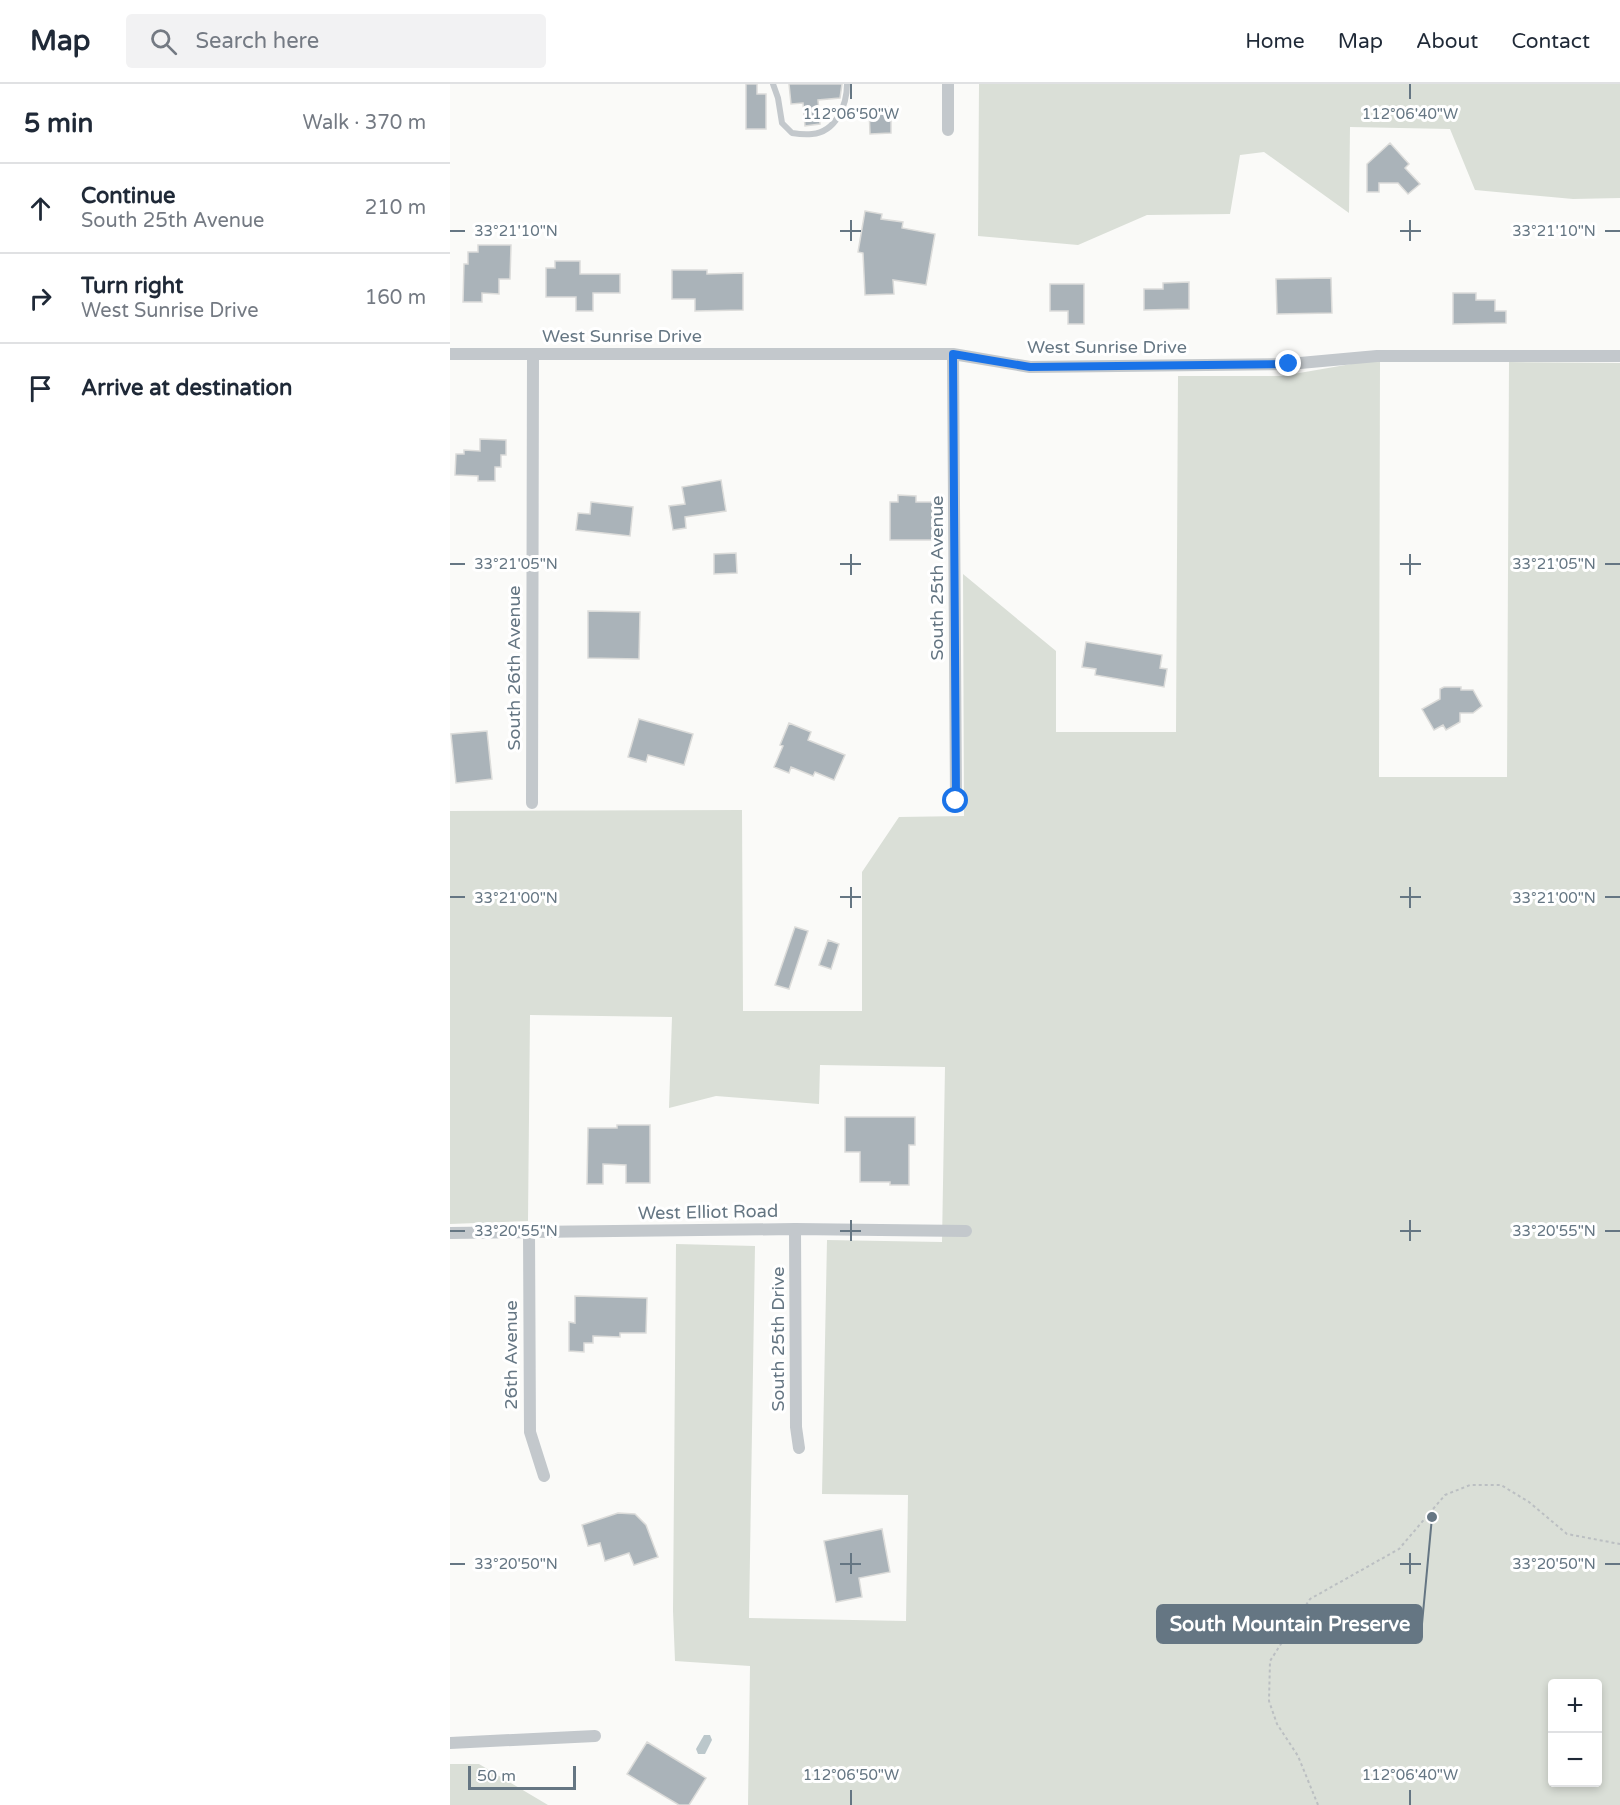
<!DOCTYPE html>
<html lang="en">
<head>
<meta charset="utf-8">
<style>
  body { margin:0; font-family:"Varela Round",sans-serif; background:#f2f2f3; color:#1f2937 }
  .controls { position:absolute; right:18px; bottom:18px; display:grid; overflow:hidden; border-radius:6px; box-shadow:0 3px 9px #0003 }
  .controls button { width:54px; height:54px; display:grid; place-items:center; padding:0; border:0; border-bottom:2px solid #e0e1e3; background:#fff; color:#1f2937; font:30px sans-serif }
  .scale { position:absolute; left:18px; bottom:15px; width:108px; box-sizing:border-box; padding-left:6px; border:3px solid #657683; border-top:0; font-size:16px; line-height:21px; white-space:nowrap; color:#657683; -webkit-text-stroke:4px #fff; paint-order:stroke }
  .stop { position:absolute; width:18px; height:18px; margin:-14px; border:4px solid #1a73e8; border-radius:50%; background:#fff }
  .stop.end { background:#1a73e8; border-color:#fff; box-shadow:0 2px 6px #0008 }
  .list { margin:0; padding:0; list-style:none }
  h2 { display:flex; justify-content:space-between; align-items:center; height:78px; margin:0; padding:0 24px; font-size:26px }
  h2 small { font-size:20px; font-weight:400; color:#747a83 }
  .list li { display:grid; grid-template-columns:39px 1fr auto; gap:18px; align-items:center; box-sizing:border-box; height:90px; padding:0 24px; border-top:2px solid #e0e1e3 }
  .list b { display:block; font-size:22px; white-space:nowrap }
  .list p { margin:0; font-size:20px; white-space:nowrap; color:#747a83 }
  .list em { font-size:20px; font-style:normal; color:#747a83 }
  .icon { flex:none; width:33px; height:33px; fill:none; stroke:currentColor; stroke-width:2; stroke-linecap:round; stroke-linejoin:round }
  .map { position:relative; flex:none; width:1170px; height:1721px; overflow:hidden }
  header { display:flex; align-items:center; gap:36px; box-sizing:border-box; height:84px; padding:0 30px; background:#fff; border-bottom:2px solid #e0e1e3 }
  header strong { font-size:28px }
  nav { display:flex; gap:33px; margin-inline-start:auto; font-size:21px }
  .search { width:420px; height:54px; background:#f2f2f3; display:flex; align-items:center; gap:15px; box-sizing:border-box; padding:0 21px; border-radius:6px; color:#747a83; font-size:22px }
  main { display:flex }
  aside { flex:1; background:#fff }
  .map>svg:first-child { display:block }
  .green { fill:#dadfd7; fill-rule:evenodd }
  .water { fill:#bbc7cb }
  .building { fill:#aab3b9; stroke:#dcdcda; stroke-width:1.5 }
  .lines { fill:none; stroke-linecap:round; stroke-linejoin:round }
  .path { stroke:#bbbfc2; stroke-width:2; stroke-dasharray:3 3; stroke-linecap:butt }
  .service { stroke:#c3c8cc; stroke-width:6 }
  .minor { stroke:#c3c8cc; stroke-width:12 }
  .route { stroke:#1a73e8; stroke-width:8 }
  .ticks { fill:none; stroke:#657683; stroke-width:2 }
  .labels { text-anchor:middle; stroke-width:6; stroke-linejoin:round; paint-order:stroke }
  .street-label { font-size:18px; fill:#657683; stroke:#fff }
  .ticks-label { font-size:15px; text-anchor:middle; fill:#657683; stroke:#fff; stroke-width:6; stroke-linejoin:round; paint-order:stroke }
  .leader { fill:none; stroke:#657683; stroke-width:2 }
  .callout-dot { fill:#657683; stroke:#fff; stroke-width:2 }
  .callout { fill:#657683; stroke:#657683; stroke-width:2 }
  .callout-label { font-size:20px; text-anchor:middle; font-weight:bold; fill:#fff }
</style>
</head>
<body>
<header>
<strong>Map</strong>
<div class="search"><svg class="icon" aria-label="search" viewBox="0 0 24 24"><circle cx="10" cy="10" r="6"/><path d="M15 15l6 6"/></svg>Search here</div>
<nav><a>Home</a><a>Map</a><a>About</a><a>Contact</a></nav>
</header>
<main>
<aside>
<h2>5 min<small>Walk · 370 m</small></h2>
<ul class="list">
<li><svg class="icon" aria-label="ahead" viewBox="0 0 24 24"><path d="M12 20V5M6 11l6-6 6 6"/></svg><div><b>Continue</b><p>South 25th Avenue</p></div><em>210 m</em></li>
<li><svg class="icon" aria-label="right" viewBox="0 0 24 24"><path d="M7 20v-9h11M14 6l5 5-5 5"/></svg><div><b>Turn right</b><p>West Sunrise Drive</p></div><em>160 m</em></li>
<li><svg class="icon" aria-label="arrive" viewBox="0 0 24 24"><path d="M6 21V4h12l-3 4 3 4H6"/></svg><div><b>Arrive at destination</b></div></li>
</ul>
</aside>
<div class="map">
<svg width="1170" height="1721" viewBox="0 0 1170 1721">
  <rect width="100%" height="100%" fill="#fafaf8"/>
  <path class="green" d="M529,0H1170V114L1123,115L1025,106L1000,45L900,43L899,129L814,68L790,71L780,130L697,131L628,161L528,152Z
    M930,275L929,693H1057L1059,278L1170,279V1721H298L300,1582L225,1577L223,1527L226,1160L305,1162L299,1534L456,1537L458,1411L372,1410L377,1156L492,1158L495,983L370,981L369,1020L266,1012L219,1024L222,933L80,931L78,1137L0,1140V727L292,726L293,927H412V788L449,733L514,732L513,490L606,567V648H726L728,292H832ZM1102,1600H1148V1698H1102Z
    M0,1680H29L98,1721H0Z"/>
  <path class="water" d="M254,1651H260L262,1656L255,1670H248L246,1665Z"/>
  <path class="building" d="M296,0H307V10H316V45H296Z
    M339,0H392L390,14L368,16L370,40L355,42L353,19L341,20Z
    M419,23H441V49L420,50Z
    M940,59L959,80L955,84L970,100L958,110L948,99H929V108H917V80Z
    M415,127L432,130L431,135L453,138L452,144L485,150L476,201L443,196L444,210L415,211L413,169L408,168Z
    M28,161H61L60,195H49V210L32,209V218H13L14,180H18V168H28Z
    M105,177H130V190H170V209H143V227H126V213H96V184H105Z
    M222,186H257V190L293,189V226L245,227V215H222Z
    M881,194L882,229L827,230L826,195Z
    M739,198V225L694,226V205H713V199Z
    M600,200H634V240H618V227H600Z
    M1003,209H1026V216H1045V227H1056V239L1003,240Z
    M30,355L56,356V371H51V383H45V397H28V392L5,391L6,370H14V366L30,367Z
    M271,396L276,427L235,433L236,444L223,446L219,422L235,420L232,403Z
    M448,411L466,412V418H483L482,456H440V418H448Z
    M141,418L183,423L180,452L126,446L128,429L140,430Z
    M286,469L287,489L264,490V470Z
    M138,527L190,528L189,575L138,574Z
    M636,558L712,571L710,584L717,585L714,603L645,591L646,585L632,583Z
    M994,603H1011V606H1023L1032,622L1023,629H1010V638L996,646L993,641L984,646L972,625L990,615V605Z
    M189,635L243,650L234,681L198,671L196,678L178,673Z
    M339,639L361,648L358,656L395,671L384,696L365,688L363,692L341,683L339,689L324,683L333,662L330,661Z
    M37,647L42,695L6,699L1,650Z
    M345,843L358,847L339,905L325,901Z
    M378,856L389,860L381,885L369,881Z
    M395,1033H465V1061H459V1101H440V1098H410V1068H395Z
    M167,1041H200V1099H176V1081L153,1080V1100H137L138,1044H167Z
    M125,1212L197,1214L196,1249H170V1253L143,1252V1259H134V1268L119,1267V1238L125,1239Z
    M168,1429L185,1430L196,1441L208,1473L184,1481L179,1469L155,1477L150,1459L138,1462L132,1441Z
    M432,1445L440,1488L409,1494L412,1513L386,1518L374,1457Z
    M197,1658L256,1694L239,1721H229L177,1690Z"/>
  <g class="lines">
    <path class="path" d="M868,1721L848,1672L827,1640L819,1617L820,1577L860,1515L949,1465L995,1411L1020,1401H1051L1079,1418L1117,1450L1170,1460"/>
    <path class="service" d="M323,0L328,14L332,39L342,49C348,50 355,51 362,50C386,48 397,21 397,0"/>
    <path class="minor" d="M498,0V46
      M0,270H503L580,283L839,280L927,272H1170
      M503,270L506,717
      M82,719L83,270
      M345,1145L346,1343L349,1364
      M79,1148L80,1348L94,1392
      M0,1149L345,1145L516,1147
      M0,1659L145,1652"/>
  </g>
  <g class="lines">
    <path class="route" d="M506,717L503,270L580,283L839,280"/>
  </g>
  <path class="ticks" d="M401,0V15M960,0V15M401,136V157M960,136V157M0,147H15M390,147H411M950,147H971M1155,147H1170M401,470V491M960,470V491M0,480H15M390,480H411M950,480H971M1155,480H1170M401,803V824M960,803V824M0,813H15M390,813H411M950,813H971M1155,813H1170M401,1136V1157M960,1136V1157M0,1147H15M390,1147H411M950,1147H971M1155,1147H1170M401,1469V1490M960,1469V1490M0,1480H15M390,1480H411M950,1480H971M1155,1480H1170M401,1706V1721M960,1706V1721"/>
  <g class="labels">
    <g class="street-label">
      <text x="172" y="258">West Sunrise Drive</text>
      <text x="657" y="269">West Sunrise Drive</text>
      <text transform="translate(487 494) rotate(-90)" y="6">South 25th Avenue</text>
      <text transform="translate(64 584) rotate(-90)" y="6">South 26th Avenue</text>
      <text transform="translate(258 1128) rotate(-1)" y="6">West Elliot Road</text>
      <text transform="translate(328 1255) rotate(-90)" y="6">South 25th Drive</text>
      <text transform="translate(61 1271) rotate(-90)" y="6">26th Avenue</text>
    </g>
  </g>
  <g class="ticks-label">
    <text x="401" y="35">112°06'50"W</text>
    <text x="960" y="35">112°06'40"W</text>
    <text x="66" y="152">33°21'10"N</text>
    <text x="1104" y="152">33°21'10"N</text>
    <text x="66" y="485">33°21'05"N</text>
    <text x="1104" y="485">33°21'05"N</text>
    <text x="66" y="819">33°21'00"N</text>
    <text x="1104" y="819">33°21'00"N</text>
    <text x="66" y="1152">33°20'55"N</text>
    <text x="1104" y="1152">33°20'55"N</text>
    <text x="66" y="1485">33°20'50"N</text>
    <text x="1104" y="1485">33°20'50"N</text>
    <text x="401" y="1696">112°06'50"W</text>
    <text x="960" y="1696">112°06'40"W</text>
  </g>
  <path class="leader" d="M982 1433L972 1540"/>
  <circle class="callout-dot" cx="982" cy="1433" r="6"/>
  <rect class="callout" x="707" y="1521" width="265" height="38" rx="6"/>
  <g class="callout-label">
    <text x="840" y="1547">South Mountain Preserve</text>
  </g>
</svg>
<div class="controls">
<button>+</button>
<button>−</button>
</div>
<div class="scale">50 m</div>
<div class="stop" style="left:506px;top:717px"></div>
<div class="stop end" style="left:839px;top:280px"></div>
</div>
</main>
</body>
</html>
